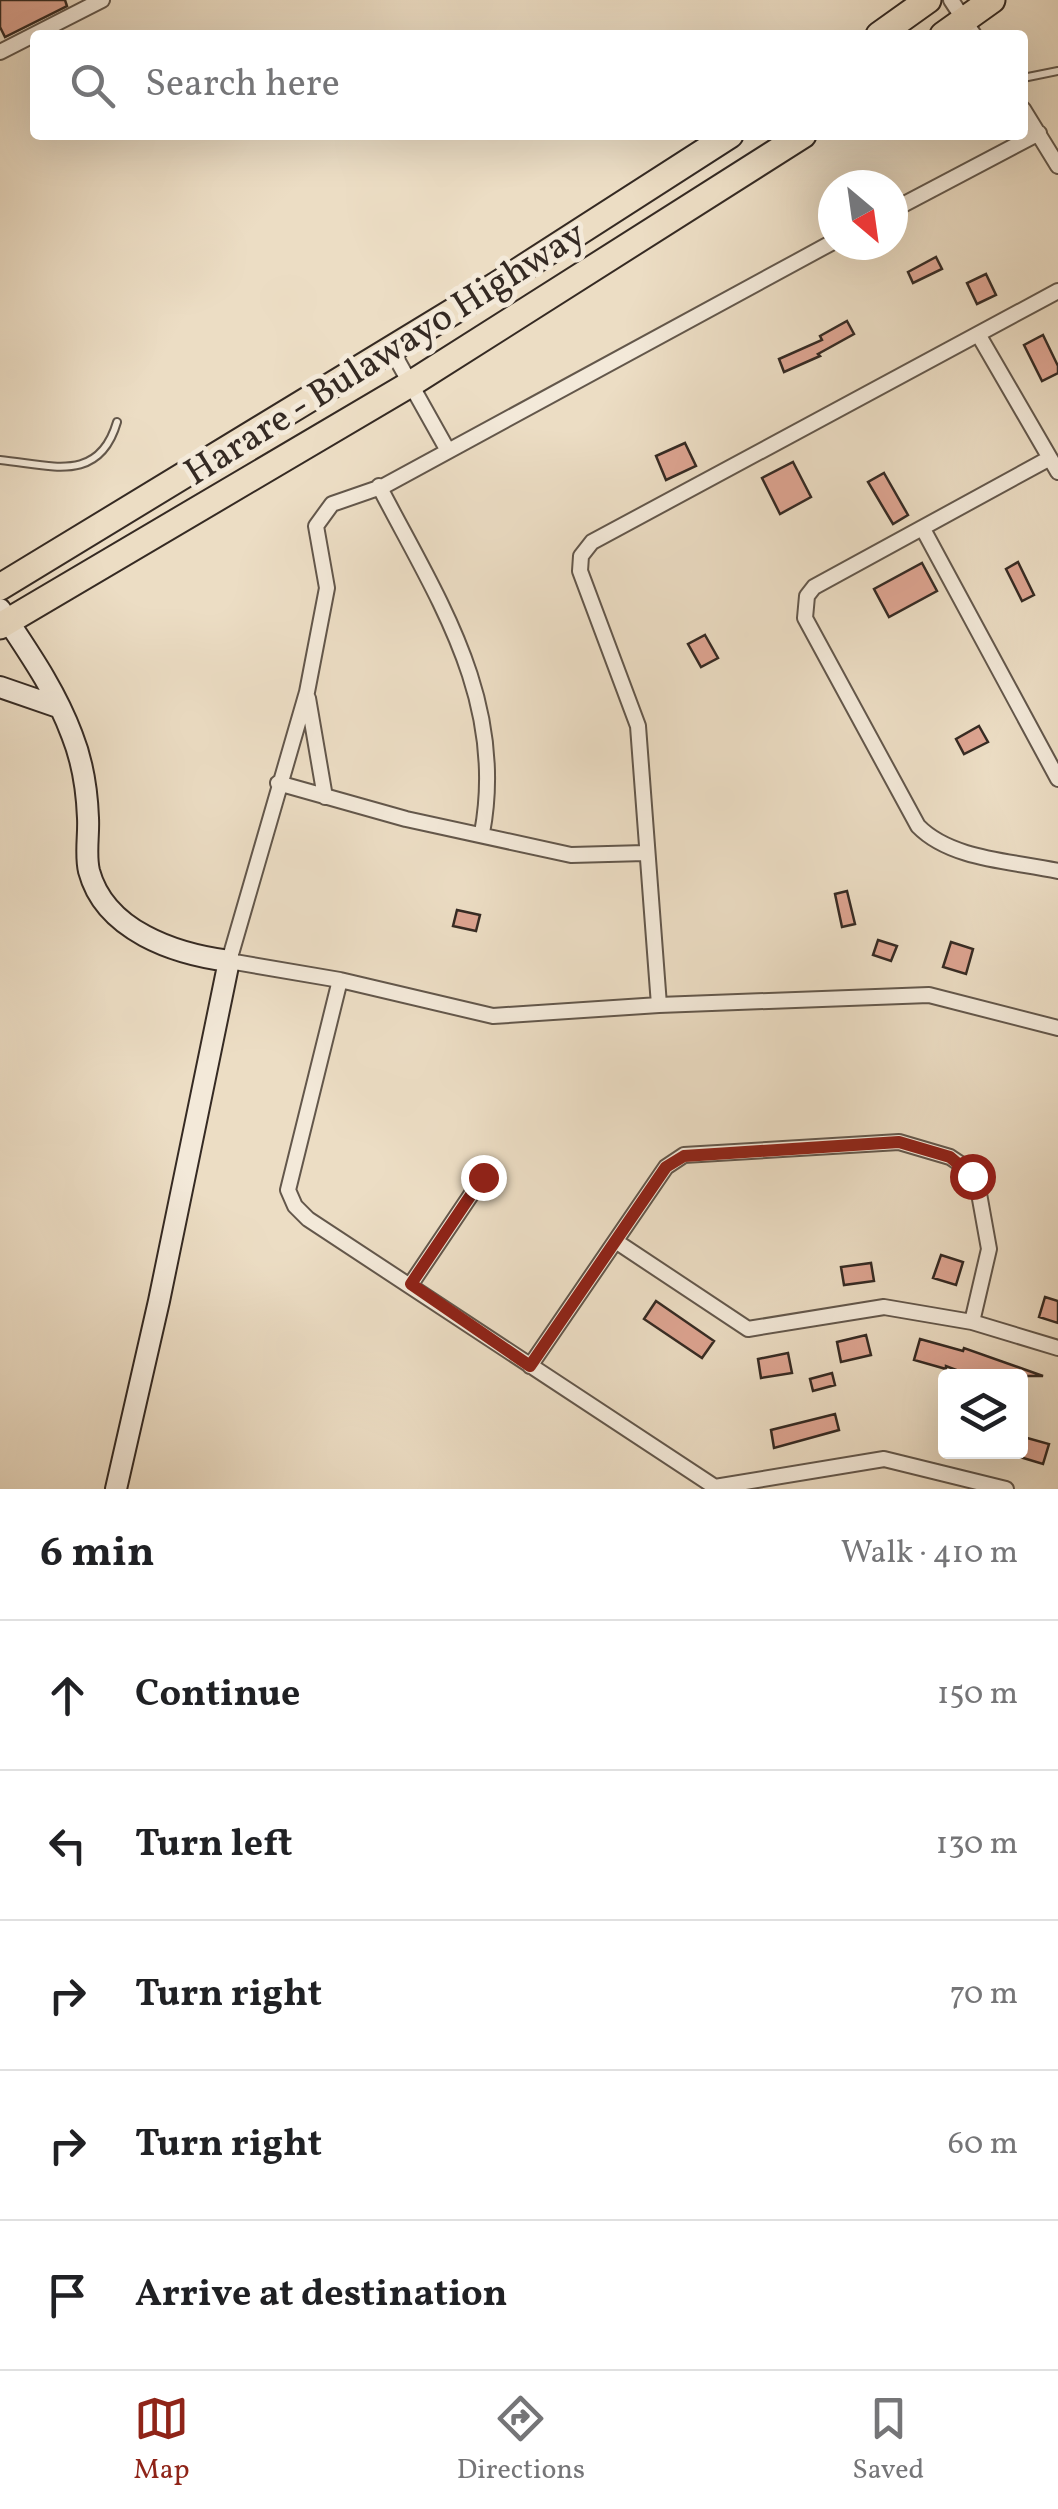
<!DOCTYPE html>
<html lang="en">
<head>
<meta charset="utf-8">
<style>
  body { margin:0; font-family:Vollkorn,serif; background:#f6f6f6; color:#202124 }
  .controls { position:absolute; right:30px; bottom:30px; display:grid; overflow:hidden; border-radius:10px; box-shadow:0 10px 40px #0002 }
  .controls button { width:90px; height:90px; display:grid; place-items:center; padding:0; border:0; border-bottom:2px solid #e0e0e0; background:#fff; color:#202124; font:50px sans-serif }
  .compass { position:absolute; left:818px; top:170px; width:90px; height:90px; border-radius:50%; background:#fff; box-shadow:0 10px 40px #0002; rotate:151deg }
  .stop { position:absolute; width:30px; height:30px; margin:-22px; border:8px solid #8f2418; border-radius:50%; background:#fff }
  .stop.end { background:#8f2418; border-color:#fff; box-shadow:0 2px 10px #0008 }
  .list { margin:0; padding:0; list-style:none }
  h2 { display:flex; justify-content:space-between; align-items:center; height:130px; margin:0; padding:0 40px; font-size:42px }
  h2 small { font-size:32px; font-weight:400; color:#757577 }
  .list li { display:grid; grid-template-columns:65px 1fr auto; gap:30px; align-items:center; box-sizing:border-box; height:150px; padding:0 40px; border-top:2px solid #e0e0e0 }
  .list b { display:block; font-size:38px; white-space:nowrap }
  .list em { font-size:32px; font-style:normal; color:#757577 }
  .icon { flex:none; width:55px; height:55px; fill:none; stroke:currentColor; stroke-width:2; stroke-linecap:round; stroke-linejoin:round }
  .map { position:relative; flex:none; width:1058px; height:1489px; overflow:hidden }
  .search { position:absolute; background:#fff; box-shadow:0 10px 40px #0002; left:30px; right:30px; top:30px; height:110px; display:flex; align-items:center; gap:25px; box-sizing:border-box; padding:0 35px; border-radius:10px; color:#757577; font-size:38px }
  .sheet { height:880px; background:#fff }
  nav { display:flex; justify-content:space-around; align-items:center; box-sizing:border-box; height:140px; border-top:2px solid #e0e0e0; background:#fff; font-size:28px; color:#757577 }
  nav a { display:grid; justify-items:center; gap:5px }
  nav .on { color:#8f2418 }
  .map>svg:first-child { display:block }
  .building { fill:#dda491; stroke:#352a23; stroke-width:2.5 }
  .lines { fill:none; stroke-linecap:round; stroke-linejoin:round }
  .lane-casing { stroke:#63574b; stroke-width:10 }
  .street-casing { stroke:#63574b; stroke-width:18 }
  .secondary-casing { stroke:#352a23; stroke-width:24 }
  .highway-casing { stroke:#352a23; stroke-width:29 }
  .lane { stroke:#f3e9d9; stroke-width:6 }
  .street { stroke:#f3e9d9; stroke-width:14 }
  .secondary { stroke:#f3e9d9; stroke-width:20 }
  .highway { stroke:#ecddc4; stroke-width:25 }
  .route { stroke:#8f2418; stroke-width:12 }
  .labels { text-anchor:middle; stroke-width:10; stroke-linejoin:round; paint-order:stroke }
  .street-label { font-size:38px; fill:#352a23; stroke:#f3e9d9 }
</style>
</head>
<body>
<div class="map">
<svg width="1058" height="1489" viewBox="0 0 1058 1489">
  <rect width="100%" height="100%" fill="#ecddc4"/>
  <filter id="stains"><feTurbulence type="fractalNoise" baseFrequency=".002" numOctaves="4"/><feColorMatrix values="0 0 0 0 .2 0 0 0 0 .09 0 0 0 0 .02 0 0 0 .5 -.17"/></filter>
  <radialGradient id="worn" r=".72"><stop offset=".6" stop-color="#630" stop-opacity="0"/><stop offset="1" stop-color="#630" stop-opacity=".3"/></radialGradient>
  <path class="building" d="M0,0H65L67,6L5,37L0,27Z
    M936,257L942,269L913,283L908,272Z
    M986,274L996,295L977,304L967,283Z
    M847,321L854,334L818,354L820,356L784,372L779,359L822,340L820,336Z
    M1043,335L1058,366V373L1042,381L1024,345Z
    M685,443L696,466L666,480L656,456Z
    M793,462L811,497L780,514L762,478Z
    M884,473L908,515L893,524L868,482Z
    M1018,562L1034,595L1022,601L1006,569Z
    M922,563L937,591L889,617L874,589Z
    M705,635L718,658L701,667L688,644Z
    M979,726L988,742L964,754L956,739Z
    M847,891L855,924L842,927L835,894Z
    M457,910L480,915L476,931L453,926Z
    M878,940L897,946L891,961L873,955Z
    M951,942L973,949L966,974L943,967Z
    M941,1255L963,1262L956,1285L933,1278Z
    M871,1263L874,1281L844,1285L841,1267Z
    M1045,1297L1058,1301V1323L1039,1317Z
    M656,1301L714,1341L702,1358L644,1319Z
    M866,1335L871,1355L841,1362L837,1342Z
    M920,1339L963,1351L964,1348L1043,1376H972L946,1366V1369L914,1360Z
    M788,1353L792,1373L761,1378L758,1359Z
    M832,1373L835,1385L813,1391L810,1379Z
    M835,1414L839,1430L774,1448L771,1430Z
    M1020,1436L1049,1444L1043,1464L1020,1457Z"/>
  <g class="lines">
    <g class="lane-casing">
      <path id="lane" d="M1023,78L1058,71
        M0,460C51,465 99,484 117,422"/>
    </g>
    <g class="street-casing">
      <path id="street" d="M951,0L974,35
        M0,52L102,0
        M1023,109L1058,166
        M893,210L1039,133
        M833,242L384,486L332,504L316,526L327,588L307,692L229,961L340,980L493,1016L659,1005L929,995L1058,1028
        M978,334L1058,472
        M391,349L447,449
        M1050,458L814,587L807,596L805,618L918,826C951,860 1013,861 1058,871
        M379,486C437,598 507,700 482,833
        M923,529L1058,779
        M308,698L325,797
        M278,783L406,819L571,855L645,853
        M340,980L288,1190L295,1206L308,1219L715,1487L884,1459L1006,1489
        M659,1005L638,726L580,571L581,556L592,542L1058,291
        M617,1242L748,1329L884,1307L972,1322L1058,1348
        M411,1284L483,1177
        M530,1366L666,1167L684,1155L899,1142L950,1157L962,1165L978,1188L989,1249L972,1322"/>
    </g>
    <g class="secondary-casing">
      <path id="secondary" d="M0,609C27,650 55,689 72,735C82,760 87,791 88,818C89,835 85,854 89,871C105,931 175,954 229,961L159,1301L116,1489
        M0,687L58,707"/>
    </g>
    <g class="highway-casing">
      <path id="highway" d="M879,35L928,0
        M943,35L992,0
        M0,587L495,286L730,135
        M0,626L412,383L803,135"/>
    </g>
    <use href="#lane" class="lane"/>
    <use href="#street" class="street"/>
    <use href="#secondary" class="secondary"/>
    <use href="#highway" class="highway"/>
  </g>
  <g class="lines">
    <path class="route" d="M483,1177L411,1284L530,1366L666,1167L684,1156L899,1142L950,1157L972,1176"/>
  </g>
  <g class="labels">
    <g class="street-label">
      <text transform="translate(384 352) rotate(-32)" y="13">Harare - Bulawayo Highway</text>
    </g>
  </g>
  <rect width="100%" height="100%" filter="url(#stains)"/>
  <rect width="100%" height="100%" fill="url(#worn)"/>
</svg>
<div class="controls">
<button><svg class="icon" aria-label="layers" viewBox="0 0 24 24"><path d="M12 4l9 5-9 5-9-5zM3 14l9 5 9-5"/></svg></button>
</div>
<svg class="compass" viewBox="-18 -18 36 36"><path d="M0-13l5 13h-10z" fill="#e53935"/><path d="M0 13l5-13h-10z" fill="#757577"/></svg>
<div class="stop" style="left:972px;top:1176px"></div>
<div class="stop end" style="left:483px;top:1177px"></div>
<div class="search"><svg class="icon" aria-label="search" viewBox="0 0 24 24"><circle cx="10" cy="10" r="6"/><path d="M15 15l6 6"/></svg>Search here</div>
</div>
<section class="sheet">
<h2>6 min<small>Walk · 410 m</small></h2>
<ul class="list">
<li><svg class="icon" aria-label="ahead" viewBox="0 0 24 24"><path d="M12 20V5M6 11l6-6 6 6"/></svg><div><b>Continue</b></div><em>150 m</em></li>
<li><svg class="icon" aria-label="left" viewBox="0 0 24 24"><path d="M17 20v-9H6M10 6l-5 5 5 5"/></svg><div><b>Turn left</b></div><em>130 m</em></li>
<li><svg class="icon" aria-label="right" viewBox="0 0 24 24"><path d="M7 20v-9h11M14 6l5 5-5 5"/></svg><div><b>Turn right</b></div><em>70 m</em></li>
<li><svg class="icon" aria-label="right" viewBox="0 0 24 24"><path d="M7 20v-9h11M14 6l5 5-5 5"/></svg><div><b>Turn right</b></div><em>60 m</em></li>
<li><svg class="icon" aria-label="arrive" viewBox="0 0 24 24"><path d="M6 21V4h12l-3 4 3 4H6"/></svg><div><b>Arrive at destination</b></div></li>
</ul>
</section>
<nav>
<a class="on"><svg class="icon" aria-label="map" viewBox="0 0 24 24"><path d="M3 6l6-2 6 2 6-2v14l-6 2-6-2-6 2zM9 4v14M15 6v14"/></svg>Map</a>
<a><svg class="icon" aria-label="directions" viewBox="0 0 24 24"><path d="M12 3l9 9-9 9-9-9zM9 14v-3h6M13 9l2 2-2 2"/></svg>Directions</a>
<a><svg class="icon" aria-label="saved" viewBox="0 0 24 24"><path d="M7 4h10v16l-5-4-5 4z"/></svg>Saved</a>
</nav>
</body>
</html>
